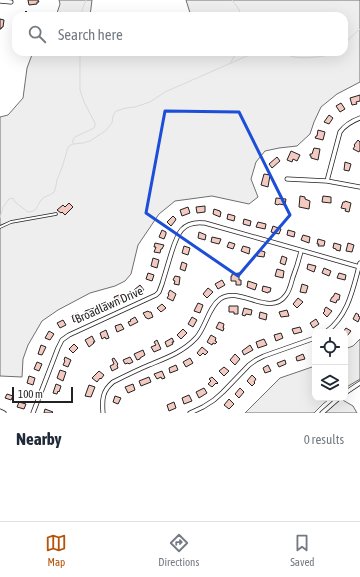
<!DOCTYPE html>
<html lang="en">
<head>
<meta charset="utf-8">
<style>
  body { margin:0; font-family:"Asap Condensed",sans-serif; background:#f6f6f7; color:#1f2937 }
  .controls { position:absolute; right:12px; bottom:12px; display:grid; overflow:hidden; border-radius:8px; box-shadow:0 4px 16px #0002 }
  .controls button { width:36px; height:36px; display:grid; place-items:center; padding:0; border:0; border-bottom:1px solid #e0e1e3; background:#fff; color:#1f2937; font:20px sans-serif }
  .scale { position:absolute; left:12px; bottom:10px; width:61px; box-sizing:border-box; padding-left:4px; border:2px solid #222; border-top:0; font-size:11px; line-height:14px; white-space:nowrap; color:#222; -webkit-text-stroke:3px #fff; paint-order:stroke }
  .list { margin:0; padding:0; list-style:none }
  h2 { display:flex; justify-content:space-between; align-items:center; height:52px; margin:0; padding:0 16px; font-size:17px }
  h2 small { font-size:13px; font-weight:400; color:#747a83 }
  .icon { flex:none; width:22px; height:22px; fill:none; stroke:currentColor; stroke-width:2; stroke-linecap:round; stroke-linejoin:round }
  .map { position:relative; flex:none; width:360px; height:413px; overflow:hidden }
  .search { position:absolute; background:#fff; box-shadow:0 4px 16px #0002; left:12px; right:12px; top:12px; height:44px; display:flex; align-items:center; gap:10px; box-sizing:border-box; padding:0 14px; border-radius:12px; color:#747a83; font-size:15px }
  .sheet { height:108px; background:#fff }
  nav { display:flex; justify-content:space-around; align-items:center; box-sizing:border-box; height:56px; border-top:1px solid #e0e1e3; background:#fff; font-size:11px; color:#747a83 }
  nav a { display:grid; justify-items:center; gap:2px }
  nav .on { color:#b45309 }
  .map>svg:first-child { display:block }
  .green { fill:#eee; stroke:#6f6f6f }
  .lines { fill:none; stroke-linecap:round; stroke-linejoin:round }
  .stream { stroke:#d9d9d9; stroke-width:1 }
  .building { fill:#f3c9c0; stroke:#222 }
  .lane-casing { stroke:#222; stroke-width:3.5 }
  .street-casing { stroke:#222; stroke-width:5 }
  .lane { stroke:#fff; stroke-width:2 }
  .street { stroke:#fff; stroke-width:3.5 }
  .marked { fill:none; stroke:#1d4ed8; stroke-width:3; stroke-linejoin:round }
  .labels { text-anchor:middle; stroke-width:3; stroke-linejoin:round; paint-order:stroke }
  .street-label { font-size:12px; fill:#222; stroke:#fff }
</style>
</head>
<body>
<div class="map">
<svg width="360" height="413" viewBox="0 0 360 413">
  <rect width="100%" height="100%" fill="#fff"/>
  <path class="green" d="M59,0H92L90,16H56L60,4Z
    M186,0H360V82L337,94L321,107L314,122L310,134L297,146L279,148L265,151L256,162L251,179L258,197L249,204L212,196L175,201L159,214L138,245L131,274L125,281L115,286L90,293L58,310L42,321L28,345L23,359L22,377L0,376V117L8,115L23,98L27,68L33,52H344V16H191Z
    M360,339V379L345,388V349L353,346Z
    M315,366V398H331L324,403L314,413H245L280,378Z
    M341,399L353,406L357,413H324Z"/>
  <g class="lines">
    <path class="stream" d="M232,0L238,8L242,16
      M82,16V10L86,0
      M344,46L349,39L360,29
      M282,52C286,54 290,56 294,57C306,59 326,57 337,52
      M231,62L237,52
      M73,143V139L75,137L94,128L95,126V123L84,102L80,90V52
      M0,218L3,207L9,199L13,198L15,202L28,212C37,212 37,206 41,200C44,196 50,196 54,192C56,188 56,184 57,180C61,170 65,160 67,150L69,146L73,144L83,143L90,141L105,131L112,123L113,116L116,111L126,108L135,107L150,102L165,92L256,52"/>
  </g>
  <path class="building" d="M28,0H38L39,2H37V4L29,5Z
    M26,11L31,16H19L21,14L22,15Z
    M0,19L4,20L3,27H2L1,29H0Z
    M360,95V101L356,102L357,104L352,105L350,98Z
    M341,103L345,109L340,112L336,106Z
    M329,115L333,118L329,124L324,122Z
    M318,130L325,132L323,140L315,138L316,136H317Z
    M358,140L360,142V150L359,152L353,149L355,146L354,145Z
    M314,148L320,149L318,160L311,158V156H310V154H312Z
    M291,151L300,155L297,161L293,159L292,162L287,160Z
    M277,157L280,161L272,168L269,164Z
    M345,162L351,164L349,171L344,170Z
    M264,174L270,175L268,187L261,185Z
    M300,196L305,197V199L310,201L309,209L299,207Z
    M323,196L331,197V203L322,202Z
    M276,198L286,199L285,205L279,204L278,205L275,204Z
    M345,201L351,203L349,212L345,211L346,209L341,208L343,202H345Z
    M69,203L73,207L65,215L62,212L61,213L57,210L63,205L65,207Z
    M205,206V212L197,213L196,207Z
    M188,207L190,213L182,216L180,210Z
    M214,209L220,211V212H221L220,217L213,214Z
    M228,214L235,216L234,221L227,219Z
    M173,216L176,219L175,221L171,226L167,222Z
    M244,219L251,221L250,226L243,224Z
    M258,222L266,224L265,229L256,227Z
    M273,226L281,229L279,234L271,232Z
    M162,230L166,232V234L164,239L159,237Z
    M288,230L295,232L294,237L287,235Z
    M199,232L206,235L205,240L198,238Z
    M303,235L310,237L309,243L301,240Z
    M212,237L221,239L219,244L211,242Z
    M318,239L325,241L324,246H318L319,244H317Z
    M229,242L235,244L233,249L227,247Z
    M155,243L164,245L162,249H161L160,253L154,252L156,247H154Z
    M334,243L341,245L340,251L336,250V249L333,248Z
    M348,243L354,245L352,252L346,251Z
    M184,246L190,248L188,255L182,253Z
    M243,246L250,248L249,254L241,251Z
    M259,250L265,252L264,257L257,256Z
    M282,256L287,258L285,265L280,263Z
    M153,258L159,260L157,268L151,266Z
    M182,262L187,264L185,271L180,269Z
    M308,264L316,266L314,272L307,269Z
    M324,268L331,271L329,276L322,273Z
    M277,269L284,271L283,278L275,276Z
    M148,273L154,275L152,281L146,279Z
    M239,273V280H241V285H236V281H231V276H232V274Z
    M339,273L346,275L345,280L337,278Z
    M175,276L180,277L179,285L174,284L175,281L173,280Z
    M222,280L225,285L218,289L215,284Z
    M248,281L257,284L255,290L247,287Z
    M302,284L308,286L306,293L300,292Z
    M140,285L144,290L140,293L139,292L137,294L134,290Z
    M263,286L271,288L270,292H268V293L262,291Z
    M208,288L213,292L207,298L203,294Z
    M170,290L176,294L173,301L167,298L169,295L168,294Z
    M335,293L340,295L339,300H337L336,303L330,301L332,297H333Z
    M119,295L120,296L122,295L124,300L120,302V300L116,302L114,297Z
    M298,298L303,302L297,308L293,304Z
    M106,302L109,307L102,310L99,305Z
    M198,303L203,305L200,313L194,311Z
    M162,304L166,308L161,312L157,308Z
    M229,306H238V314H234V312H229Z
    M326,307L332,311L327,317L323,313L325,311L324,310Z
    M94,308L96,313L87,316L85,311Z
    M244,308L252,310L251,315L246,314L245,316L242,315Z
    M287,310L289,316L281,317L279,312Z
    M148,311L149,312H151L153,317L148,319L147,318H146L143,313Z
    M260,312L267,314L266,320L259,318Z
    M78,313L81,319L74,322L72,316Z
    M356,313L359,315L358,316L360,317L358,322L353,319Z
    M135,317L138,322L130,326L128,322L131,321L130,320Z
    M192,317L197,320L193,327L188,324Z
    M316,319L319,324L313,328L310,323Z
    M63,320L66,325L60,328L57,323Z
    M219,322L224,324L223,328H224L223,331L216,328Z
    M121,324L124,329L117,332L115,326Z
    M300,327L302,332L294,334L292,329Z
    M346,328L351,331L347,336L345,334V332H343Z
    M183,329L187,333L181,339L177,335Z
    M106,330L109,338L106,339L105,337L102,339L100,333Z
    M49,331L54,334L50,340L45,338Z
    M281,333L283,338L276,341L274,335Z
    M211,335L216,338L215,341L217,342L215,344L213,343L212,345L207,342Z
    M92,336L95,342H93L94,343L89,347L85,340Z
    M172,338L174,342H172L173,344L167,347L165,342Z
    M264,339L267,345L258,348L256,342Z
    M157,340L161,349L154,352L151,347L156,345L154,342Z
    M74,344L78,348L73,353L69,349Z
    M41,345L46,347L42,355L38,354Z
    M250,345L253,350L244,355L242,351Z
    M202,347L208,352L205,355L203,353L200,356L197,353Z
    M143,350L145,355L140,358V359L137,360L134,354Z
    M235,354L240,359L235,365L230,360Z
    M303,354L305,359L297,361L296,357Z
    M65,357L71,360L68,367L63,365L65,361L64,360Z
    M130,357L133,362L129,364L128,363L125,364L123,360Z
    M114,358L118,364L117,365L118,368L112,371L110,366L114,364L112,359Z
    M190,358L193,363L186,367L183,362Z
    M285,360L286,364L279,367L277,363Z
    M37,362L42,364L39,371L34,369Z
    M176,365L178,370L170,373L169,368Z
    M268,365L271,371L265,373L263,368Z
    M224,367L229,371L224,376L219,371Z
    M60,370L66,372L63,381L57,378Z
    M99,371L104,375L101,379L100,378L97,382L92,378Z
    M162,371L165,378L162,379L161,377L157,379L154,374Z
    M252,375L256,379L254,382L255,383L252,386L247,381Z
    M29,376L35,378L33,385L27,383Z
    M149,377L151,382L141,386L139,381Z
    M212,377L218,383L217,384L216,383L212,387L208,384L211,381L209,379Z
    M56,384L61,386L59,392L58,391L57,394L53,393Z
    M133,384L135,390L128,393L125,387Z
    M89,385L95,387L91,397L85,396Z
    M204,388L207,393L199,398L196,392Z
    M240,388L244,392L239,398L235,394Z
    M7,394L13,396L11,400L5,398Z
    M189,395L192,401L184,404L182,398Z
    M115,396L121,398L118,404L113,402Z
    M229,399L234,404L229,409L224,405Z
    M19,402L26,404L24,409L17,407Z
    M174,402L176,408L169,411L167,405Z
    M45,409L53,412L52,413H44Z"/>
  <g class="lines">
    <g class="lane-casing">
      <path id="lane" d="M0,227L11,222L56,214"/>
    </g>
    <g class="street-casing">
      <path id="street" d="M0,1L11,2
        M287,179L327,181L360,187
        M327,181L340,132C345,125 352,121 360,118
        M326,332C349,315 353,288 360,263
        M345,393L360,383
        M0,411L4,413
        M33,413L58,348L62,340L69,335L156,295L159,292L162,284C165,274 168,264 171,254C177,235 181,220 205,223L360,267
        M103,413C102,400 102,391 113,382C125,376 137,370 149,365C166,358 183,352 196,338C206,327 208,308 220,299C239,285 270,318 286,295C290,290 291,283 293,277C296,269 299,260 301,251
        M190,413L203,407L214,400L223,392L249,365L256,360L264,356L315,338
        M322,413L339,398"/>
    </g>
    <use href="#lane" class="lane"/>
    <use href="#street" class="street"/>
  </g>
  <path class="marked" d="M165,111L239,112L290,215L238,276L146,213Z"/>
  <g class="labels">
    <g class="street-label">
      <text transform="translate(109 305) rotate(-24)" y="4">Broadlawn Drive</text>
    </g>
  </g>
</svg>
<div class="controls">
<button><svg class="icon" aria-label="locate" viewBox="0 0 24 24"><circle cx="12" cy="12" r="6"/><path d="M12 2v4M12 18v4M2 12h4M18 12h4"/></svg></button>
<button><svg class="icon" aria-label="layers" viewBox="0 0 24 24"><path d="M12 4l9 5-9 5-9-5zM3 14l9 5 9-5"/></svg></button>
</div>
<div class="scale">100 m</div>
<div class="search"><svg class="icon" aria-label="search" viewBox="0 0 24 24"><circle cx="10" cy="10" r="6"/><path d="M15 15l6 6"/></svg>Search here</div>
</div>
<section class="sheet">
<h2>Nearby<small>0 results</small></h2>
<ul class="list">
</ul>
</section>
<nav>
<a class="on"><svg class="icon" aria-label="map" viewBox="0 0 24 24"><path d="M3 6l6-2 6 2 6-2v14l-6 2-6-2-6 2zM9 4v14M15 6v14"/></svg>Map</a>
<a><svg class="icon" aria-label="directions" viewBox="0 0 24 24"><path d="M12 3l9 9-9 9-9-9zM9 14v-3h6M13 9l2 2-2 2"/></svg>Directions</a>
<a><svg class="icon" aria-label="saved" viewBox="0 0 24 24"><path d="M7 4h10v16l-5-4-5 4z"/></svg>Saved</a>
</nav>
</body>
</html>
